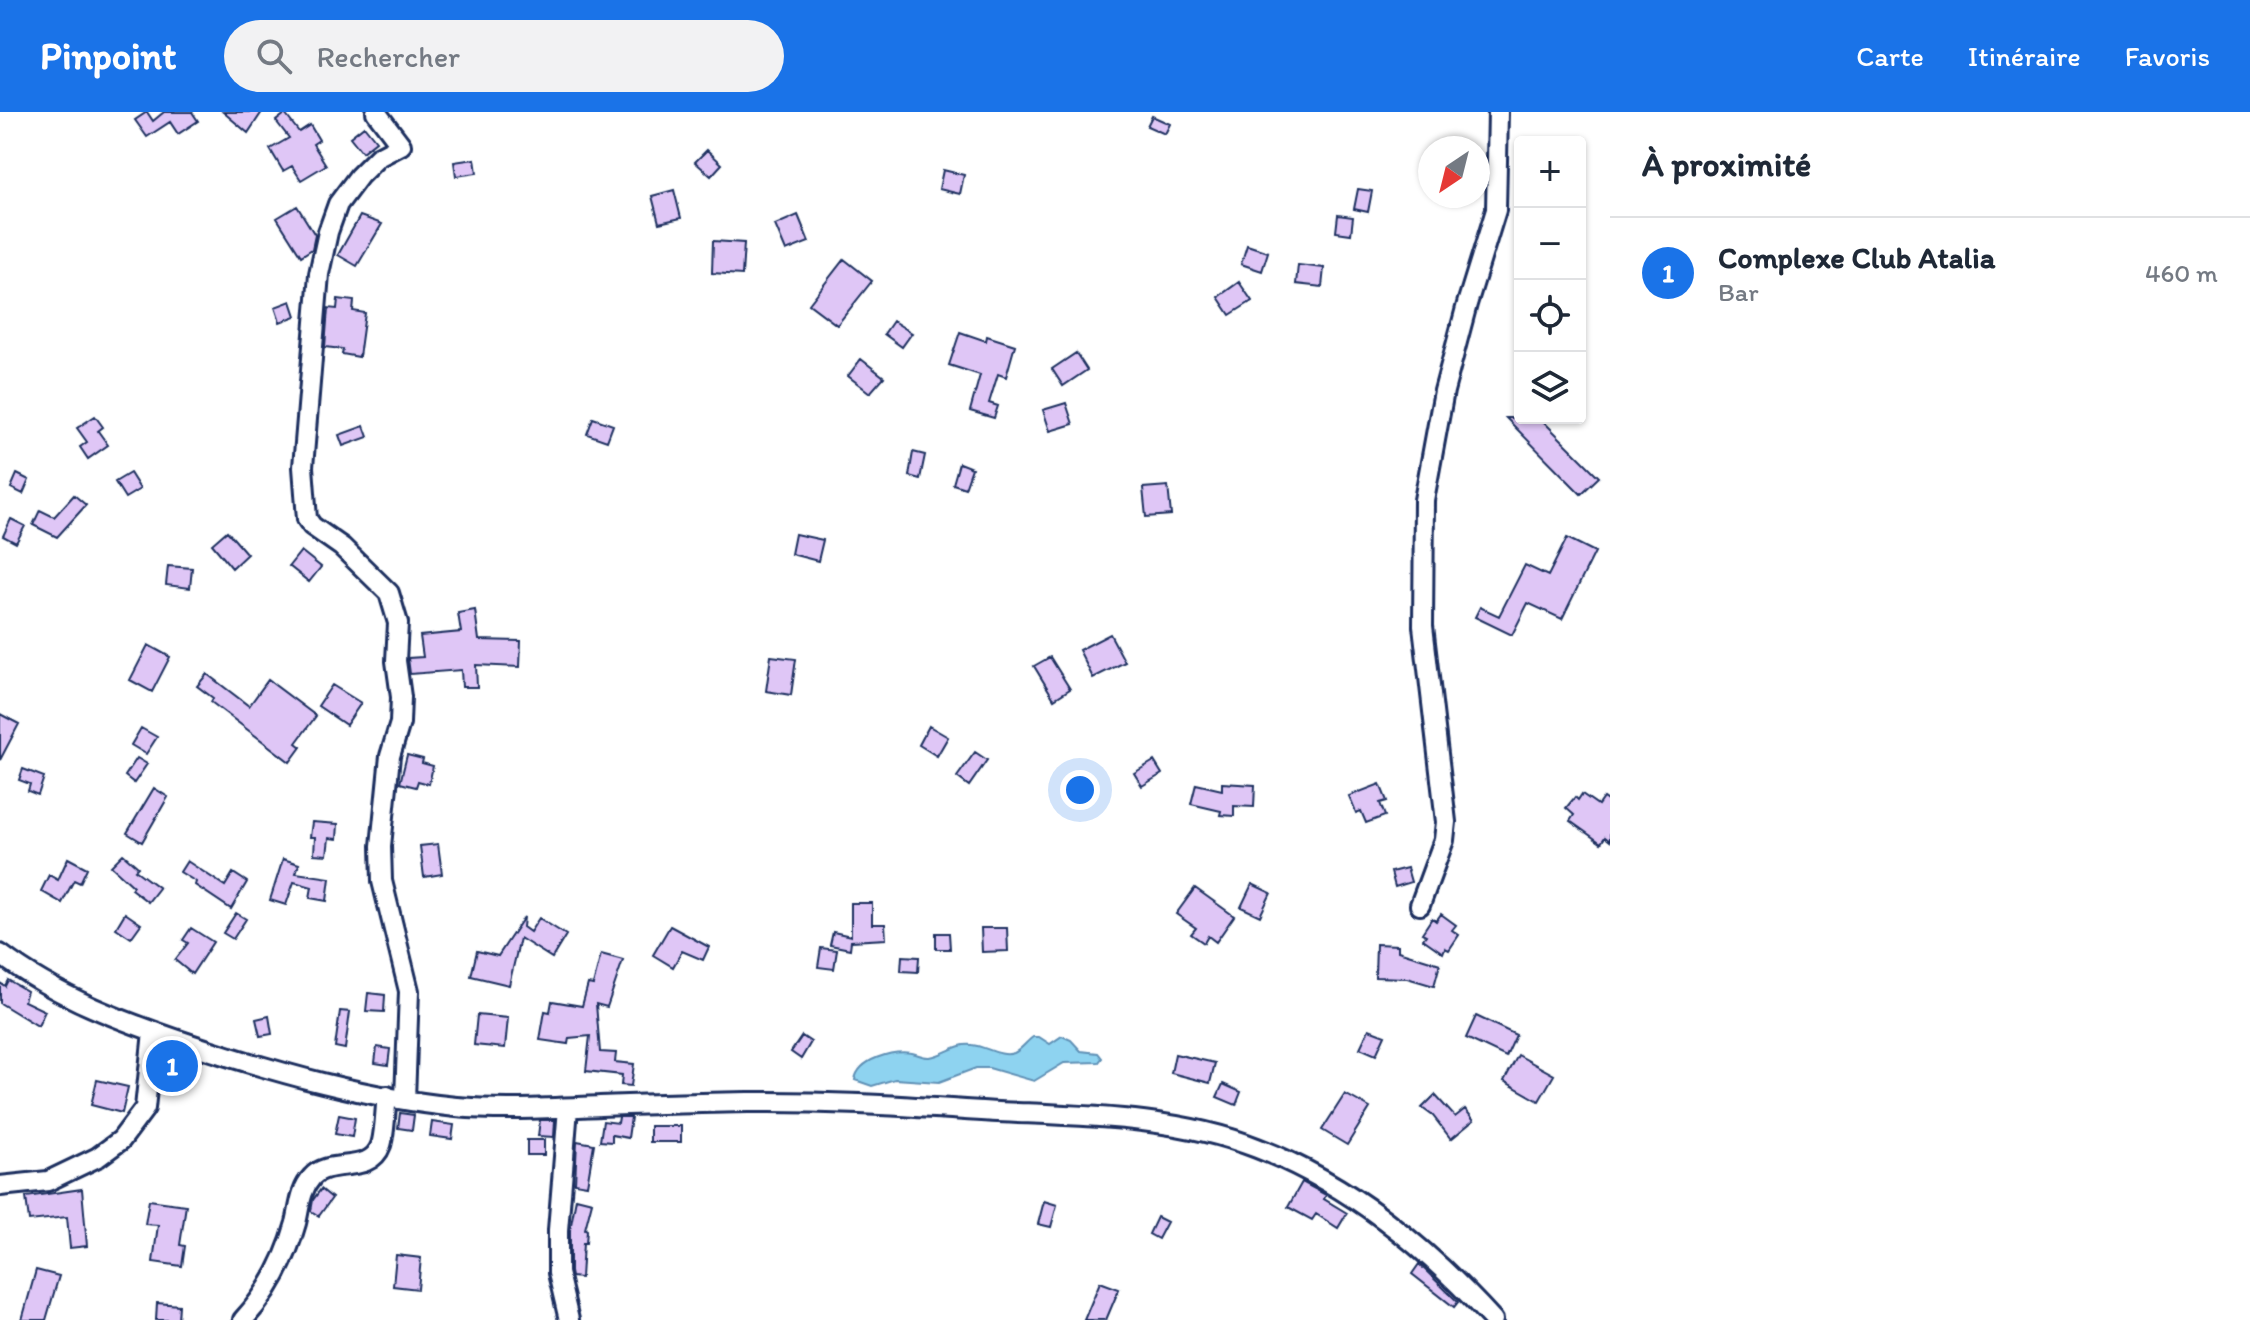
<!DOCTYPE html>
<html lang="fr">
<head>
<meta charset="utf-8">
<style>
  body { margin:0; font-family:Itim,sans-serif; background:#f2f2f3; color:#1f2937 }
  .controls { position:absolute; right:24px; top:24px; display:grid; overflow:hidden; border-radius:8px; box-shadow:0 2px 6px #0004 }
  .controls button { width:72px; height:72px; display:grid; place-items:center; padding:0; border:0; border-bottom:2px solid #e0e1e3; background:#fff; color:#1f2937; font:40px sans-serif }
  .compass { position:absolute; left:1418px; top:24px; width:72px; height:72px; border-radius:50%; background:#fff; box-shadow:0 2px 6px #0004; rotate:215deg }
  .you { position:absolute; left:1080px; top:678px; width:28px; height:28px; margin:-20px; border:6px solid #fff; border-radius:50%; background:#1a73e8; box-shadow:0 0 0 12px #1a73e833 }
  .badge { display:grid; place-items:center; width:52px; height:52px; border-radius:50%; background:#1a73e8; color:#fff; font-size:26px; font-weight:700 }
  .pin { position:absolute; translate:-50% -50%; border:4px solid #fff; box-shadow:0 2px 8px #0006 }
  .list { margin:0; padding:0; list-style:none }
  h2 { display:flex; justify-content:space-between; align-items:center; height:104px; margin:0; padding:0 32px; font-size:34px }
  h2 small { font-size:26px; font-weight:400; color:#747a83 }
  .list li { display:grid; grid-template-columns:52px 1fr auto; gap:24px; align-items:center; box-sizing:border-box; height:112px; padding:0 32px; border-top:2px solid #e0e1e3 }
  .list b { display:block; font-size:30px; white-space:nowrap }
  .list p { margin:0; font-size:26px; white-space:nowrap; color:#747a83 }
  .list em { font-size:26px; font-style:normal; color:#747a83 }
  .icon { flex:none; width:44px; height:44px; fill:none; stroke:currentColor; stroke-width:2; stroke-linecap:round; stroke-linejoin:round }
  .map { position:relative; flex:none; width:1610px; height:1208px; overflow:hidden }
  header { display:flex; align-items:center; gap:48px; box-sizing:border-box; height:112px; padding:0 40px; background:#1a73e8; color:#fff }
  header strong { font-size:38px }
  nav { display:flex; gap:44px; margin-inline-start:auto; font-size:28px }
  .search { width:560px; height:72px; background:#f2f2f3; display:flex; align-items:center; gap:20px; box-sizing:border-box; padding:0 28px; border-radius:44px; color:#747a83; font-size:30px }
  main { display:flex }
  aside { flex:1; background:#fff }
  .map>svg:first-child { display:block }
  .water { fill:#8ed3f0; stroke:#6091b6; stroke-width:2 }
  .building { fill:#dfc6f6; stroke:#1b2f5e; stroke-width:2 }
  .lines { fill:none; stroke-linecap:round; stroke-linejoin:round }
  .minor-casing { stroke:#1b2f5e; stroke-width:24 }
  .minor { stroke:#fff; stroke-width:18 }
</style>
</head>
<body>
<header>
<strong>Pinpoint</strong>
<div class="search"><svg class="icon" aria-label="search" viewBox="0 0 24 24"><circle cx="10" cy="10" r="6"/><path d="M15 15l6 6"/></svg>Rechercher</div>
<nav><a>Carte</a><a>Itinéraire</a><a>Favoris</a></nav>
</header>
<main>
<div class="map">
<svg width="1610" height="1208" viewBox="0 0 1610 1208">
  <rect width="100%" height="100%" fill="#fff"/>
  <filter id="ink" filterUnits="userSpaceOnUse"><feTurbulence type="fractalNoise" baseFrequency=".0125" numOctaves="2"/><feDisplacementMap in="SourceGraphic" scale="16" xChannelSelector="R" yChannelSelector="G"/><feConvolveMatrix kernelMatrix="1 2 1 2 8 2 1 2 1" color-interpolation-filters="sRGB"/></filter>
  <g filter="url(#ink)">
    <path class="water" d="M1062,924L1071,928L1081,939L1098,941L1102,946L1099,950L1064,951L1034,969L989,956H976L939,970L895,967L872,974L855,968C858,947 893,938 912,941C918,942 924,946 930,945C945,943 956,931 972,933C985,934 1001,946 1014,941C1021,938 1027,929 1033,925H1039L1050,932Z"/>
    <path class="building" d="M147,0L153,9L164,0H192L198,9L178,22L170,10L147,25L135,8Z
      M223,0H262L248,21Z
      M285,2L299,20L310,13L319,28L313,32L326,53L301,68L292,54L283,59L270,37L289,26L276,9Z
      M1152,4L1170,12L1165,22L1147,14Z
      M364,14L376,29L362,40L350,25Z
      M707,38L722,52L711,64L695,50Z
      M475,47L477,61L456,64L454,50Z
      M943,58L964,63L960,82L939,77Z
      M1358,77L1372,79L1368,100L1354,97Z
      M674,78L681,106L659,111L652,84Z
      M297,94L315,123L312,137L301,144L277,106Z
      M798,103L809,130L786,139L775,113Z
      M1338,103L1353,105L1351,122L1336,120Z
      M360,104L382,112L357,154L338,143Z
      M713,129L744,131L742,163L712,161Z
      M1247,133L1268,140L1262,159L1241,152Z
      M844,147L872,169L837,213L809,192Z
      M1298,153L1324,156L1322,175L1296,172Z
      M1239,170L1252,189L1230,203L1218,185Z
      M338,187L354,189L353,199L365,201L359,245L342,242L343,237L325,235L328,196L337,197Z
      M291,189L296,204L280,210L275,195Z
      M893,209L912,221L902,235L884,222Z
      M960,220L986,229L987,224L1015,233L1006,265L998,262L989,291L998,294L994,306L970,299L980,263L949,253Z
      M1076,241L1087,258L1063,274L1052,257Z
      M861,247L884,265L870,281L848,264Z
      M1066,291L1073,312L1050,319L1043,298Z
      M95,304L103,315L98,319L108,333L88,347L80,335L87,330L77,316Z
      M593,306L613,313L607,329L587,322Z
      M1506,306H1540L1599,365L1581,382Z
      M364,314L368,325L343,334L339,323Z
      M913,340L925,343L920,367L909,364Z
      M959,351L972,356L965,376L953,372Z
      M130,361L140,377L125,386L115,370Z
      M17,362L29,368L23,382L11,376Z
      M1168,374L1171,403L1146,405L1143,376Z
      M74,383L86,393L57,425L33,413L40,398L54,405Z
      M11,407L25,414L16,431L3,424Z
      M227,419L247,442L232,456L212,432Z
      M795,422L823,428L818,449L791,442Z
      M1567,426L1595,440L1562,507L1528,491L1512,523L1475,505L1480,495L1499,504L1525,453L1548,464Z
      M301,439L321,455L309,470L289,454Z
      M168,454L192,456L190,476L166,473Z
      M475,498L479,528L521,529L520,555L476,553L477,575H462L461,558L410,562L408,546L423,545L420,524L461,520L458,501Z
      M1110,522L1125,550L1093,566L1079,538Z
      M148,533L170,545L152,580L130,568Z
      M771,544L796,547L791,583L766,579Z
      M1050,545L1070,577L1054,587L1034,554Z
      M207,562L249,594L268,568L316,604L296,631L301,635L290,650L211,590L213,586L197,574Z
      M332,573L361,591L346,613L318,594Z
      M0,602L19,612L0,648Z
      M929,614L948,625L937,644L919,633Z
      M141,616L157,625L146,642L131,633Z
      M975,640L987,648L969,674L957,665Z
      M407,643L423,647L422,651L433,654L429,672L418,669L416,675L400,671Z
      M137,646L147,652L134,671L125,664Z
      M1154,649L1162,662L1142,674L1134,661Z
      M23,657L44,665L38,683L28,679L30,672L19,668Z
      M1222,671L1255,673L1254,695L1234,694V704L1220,703L1221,699L1191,692L1196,672L1222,678Z
      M1380,672L1387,689L1380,691L1385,704L1366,711L1361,699L1356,701L1349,684Z
      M154,676L168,685L142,730L127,721Z
      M1582,682L1598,693L1603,686L1610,691V729L1605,725L1601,731L1570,709L1574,703L1566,696L1575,685L1578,688Z
      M312,710L338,712L337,727L329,726L327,743L314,742L315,725H310Z
      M438,732L442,762L424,765L420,734Z
      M123,742L138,755L135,758L159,776L148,790L131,777L133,774L111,754Z
      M68,746L87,756L80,771L74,768L62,791L41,779L49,763L58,768Z
      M283,747L299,752L296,761L330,766L327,789L310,786L312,775L294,770L286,793L270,788Z
      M187,749L225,774L233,761L247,770L231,797L195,773L196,770L180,760Z
      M1407,756L1411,770L1395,775L1391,760Z
      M1252,772L1271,781L1260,804L1241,795Z
      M1195,776L1234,804L1216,830L1208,824L1204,831L1191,822L1196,816L1176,802Z
      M851,791H872V812H885L886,827L851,829L850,837L830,833L833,820L851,824Z
      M125,801L141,812L131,826L116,816Z
      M236,801L246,807L233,827L223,821Z
      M1441,802L1456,813L1452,818L1459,823L1449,838L1445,836L1443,841L1423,827L1426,823L1422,821L1432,806L1436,809Z
      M524,805L523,815L530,820L539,806L566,823L552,846L520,826L509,873L471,864L477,839L498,844Z
      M670,814L709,835L703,848L682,839L673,855L653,843Z
      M191,816L213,830L192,862L175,848L188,831L183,828Z
      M981,816H1007L1008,839L982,840Z
      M936,821H949L950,837H936Z
      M1376,832L1398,833V839L1440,852L1434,874L1407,866L1375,865Z
      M821,836L837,838L834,857L818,855Z
      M601,842L623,848L607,895L596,892L600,940L616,941L615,950L634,952L631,974L621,973L622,963L586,959L590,924L569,926L568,932L540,928L545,899L550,900L552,889L582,894L588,872L593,873Z
      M902,844L919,845L918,860L901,859Z
      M8,868L27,879L24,889L45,899L38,914L0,891V871L5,874Z
      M368,881L385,883L384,900L366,899Z
      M340,899L350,900L345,937L335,935Z
      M477,903L508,906L505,936L474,933Z
      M269,904L272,922L260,924L256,907Z
      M1476,904L1516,923L1506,945L1466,926Z
      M1369,917L1385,923L1376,943L1360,936Z
      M802,924L811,930L801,947L791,940Z
      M377,935L390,937L388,953L375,951Z
      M1175,942L1215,951L1210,971L1171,961Z
      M1518,943L1554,963L1539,989L1504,969Z
      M97,968L128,975L122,1001L91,993Z
      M1223,972L1241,980L1236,993L1217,985Z
      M1345,982L1370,996L1347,1033L1322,1018Z
      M1435,983L1455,1005L1465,997L1474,1008L1451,1027L1433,1004L1422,996Z
      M400,1001L414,1003L412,1018L398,1016Z
      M339,1003L355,1006L352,1025L335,1022Z
      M619,1005H631L628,1026L612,1023V1030L600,1029L603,1009L618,1011Z
      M540,1008H555L554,1025L538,1024Z
      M432,1010L454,1013L452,1027L430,1024Z
      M650,1014H681V1030H650Z
      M527,1028H544V1043H527Z
      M577,1029L594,1032L587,1073L575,1071Z
      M1302,1070L1326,1083L1324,1087L1347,1101L1338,1116L1316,1102L1312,1108L1288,1095Z
      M82,1077L87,1134L70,1136L67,1105L29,1109L26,1085Z
      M321,1077L332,1086L319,1104L311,1099L313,1088Z
      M576,1086L592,1090L585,1117L587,1118L586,1131H583L581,1166L571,1165L570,1160V1118Z
      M149,1088L186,1093L180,1133L185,1134L182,1154L153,1150L158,1113L145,1112Z
      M1044,1089L1057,1093L1051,1115L1038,1112Z
      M1157,1105L1167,1110L1158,1127L1149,1122Z
      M396,1143L421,1146L418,1177L393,1174Z
      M1419,1152L1458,1190L1454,1195L1412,1162Z
      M36,1158L59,1164L53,1184L46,1208H22Z
      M1100,1170L1119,1177L1106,1208H1084Z
      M157,1191L179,1193L178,1208H156Z"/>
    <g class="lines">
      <g class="minor-casing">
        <path id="minor" d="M376,0L401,33L378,45L359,64L338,92L328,120L319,162L303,355L307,407L312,414L342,435L389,481L398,511L396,549L401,585L400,611L390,644L381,734L382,769L409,879L405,987
          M1420,793L1444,728L1446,710L1423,514L1424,388L1444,279L1467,192L1496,98L1498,0
          M0,842C58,886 124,910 193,933C278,961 367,986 456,995C504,999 553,996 600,994C650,992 701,991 751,990C833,989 916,995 998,1000C1083,1004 1176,1004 1257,1036C1350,1072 1426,1135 1493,1208
          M568,996L558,1118V1161L569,1208
          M0,1074L48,1069L98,1045L121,1028L145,996L153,920
          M243,1208C268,1181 286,1147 296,1111C300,1095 300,1078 312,1065C329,1045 370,1064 381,1033C385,1021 385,998 387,984"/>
      </g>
      <use href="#minor" class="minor"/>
    </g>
  </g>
</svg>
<div class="controls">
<button>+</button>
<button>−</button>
<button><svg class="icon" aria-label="locate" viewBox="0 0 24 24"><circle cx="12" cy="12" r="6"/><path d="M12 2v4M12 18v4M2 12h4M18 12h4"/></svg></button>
<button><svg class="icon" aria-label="layers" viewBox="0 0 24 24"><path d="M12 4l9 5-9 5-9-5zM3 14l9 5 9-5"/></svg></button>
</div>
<svg class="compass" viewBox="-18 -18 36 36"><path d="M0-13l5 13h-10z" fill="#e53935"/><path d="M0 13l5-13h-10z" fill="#747a83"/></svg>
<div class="you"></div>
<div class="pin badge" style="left:172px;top:954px">1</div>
</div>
<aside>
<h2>À proximité<small></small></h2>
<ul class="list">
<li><span class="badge">1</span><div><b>Complexe Club Atalia</b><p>Bar</p></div><em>460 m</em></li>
</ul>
</aside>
</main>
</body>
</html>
